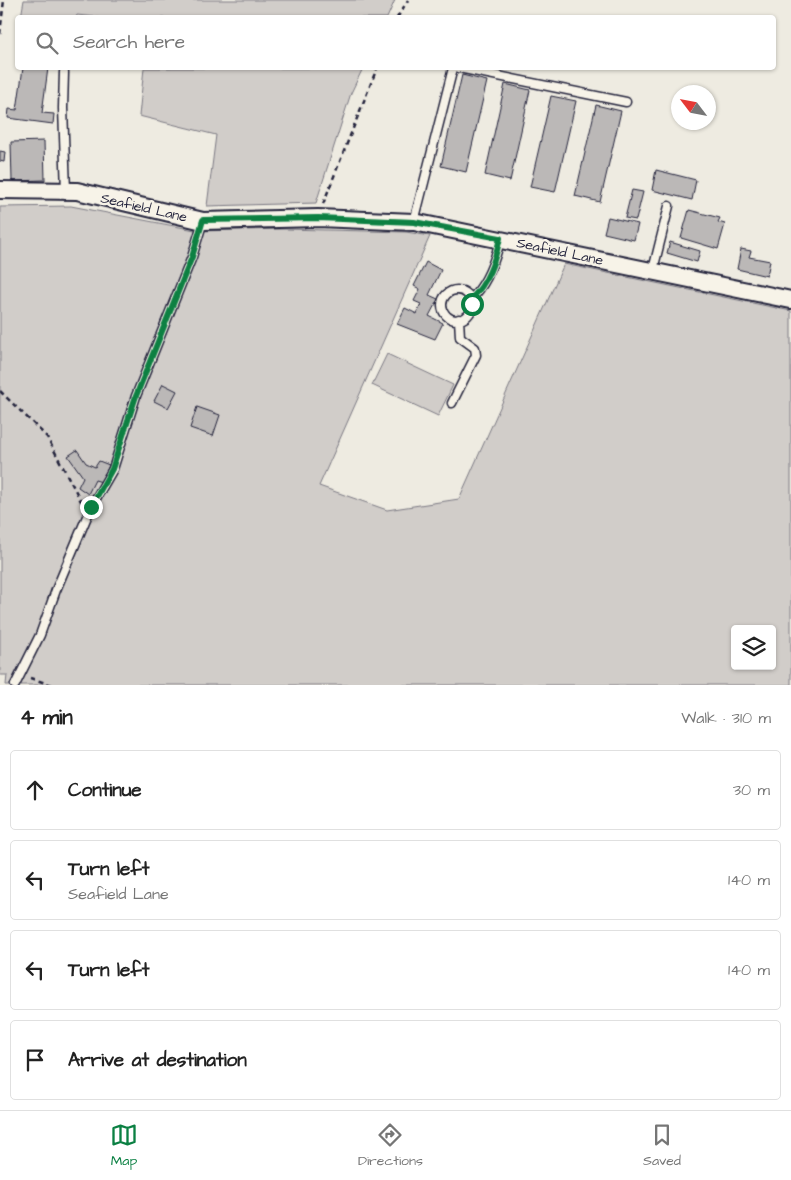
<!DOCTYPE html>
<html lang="en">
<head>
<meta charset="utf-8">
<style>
  body { margin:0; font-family:"Architects Daughter",sans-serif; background:#f2f2f2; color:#222 }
  .controls { position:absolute; right:15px; bottom:15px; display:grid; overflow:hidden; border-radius:5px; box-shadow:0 1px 4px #0004 }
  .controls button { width:45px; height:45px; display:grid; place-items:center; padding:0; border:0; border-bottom:1px solid #e0e0e0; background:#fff; color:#222; font:25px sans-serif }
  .compass { position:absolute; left:671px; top:85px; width:45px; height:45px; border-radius:50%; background:#fff; box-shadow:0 1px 4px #0004; rotate:302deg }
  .stop { position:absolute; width:15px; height:15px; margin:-11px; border:4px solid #0b8043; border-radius:50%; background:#fff }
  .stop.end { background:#0b8043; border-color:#fff; box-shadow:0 1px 5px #0008 }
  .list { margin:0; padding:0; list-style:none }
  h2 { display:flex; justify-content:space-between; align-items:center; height:65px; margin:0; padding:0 20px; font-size:21px }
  h2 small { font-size:16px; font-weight:400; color:#767676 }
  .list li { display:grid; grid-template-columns:32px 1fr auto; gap:15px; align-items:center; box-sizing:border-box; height:80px; margin:0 10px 10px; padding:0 10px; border:1px solid #e0e0e0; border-radius:5px }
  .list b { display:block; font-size:19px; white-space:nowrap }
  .list p { margin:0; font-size:16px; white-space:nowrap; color:#767676 }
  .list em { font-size:16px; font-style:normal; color:#767676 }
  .icon { flex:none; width:28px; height:28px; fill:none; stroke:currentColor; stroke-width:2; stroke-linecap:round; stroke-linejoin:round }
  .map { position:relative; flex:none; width:791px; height:685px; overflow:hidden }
  .search { position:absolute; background:#fff; box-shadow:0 1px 4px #0004; left:15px; right:15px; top:15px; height:55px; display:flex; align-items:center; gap:12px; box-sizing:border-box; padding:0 18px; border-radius:5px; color:#767676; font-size:19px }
  .sheet { height:425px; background:#fff }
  nav { display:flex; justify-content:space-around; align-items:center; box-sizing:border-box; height:70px; border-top:1px solid #e0e0e0; background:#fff; font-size:14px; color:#767676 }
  nav a { display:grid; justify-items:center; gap:2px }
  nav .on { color:#0b8043 }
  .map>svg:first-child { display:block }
  .green { fill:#d1cdc9; stroke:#7a7882; fill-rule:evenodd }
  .building { fill:#bbb8b7; stroke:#22223b }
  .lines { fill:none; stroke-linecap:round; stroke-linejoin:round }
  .lane-casing { stroke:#22223b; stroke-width:11 }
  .street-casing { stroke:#22223b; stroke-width:20 }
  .path { stroke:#22223b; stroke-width:2.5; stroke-dasharray:5 4; stroke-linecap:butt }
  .lane { stroke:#f7f3e8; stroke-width:8 }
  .street { stroke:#f7f3e8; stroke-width:16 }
  .route { stroke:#0b8043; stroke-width:6 }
  .labels { text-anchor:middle; stroke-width:5; stroke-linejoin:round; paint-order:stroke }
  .street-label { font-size:14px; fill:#22223b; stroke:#f7f3e8 }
</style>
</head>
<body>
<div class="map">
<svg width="791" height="685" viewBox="0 0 791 685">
  <rect width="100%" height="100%" fill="#eeebe1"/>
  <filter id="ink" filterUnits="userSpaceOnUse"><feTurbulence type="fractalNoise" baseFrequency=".02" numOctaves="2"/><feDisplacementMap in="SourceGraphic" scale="10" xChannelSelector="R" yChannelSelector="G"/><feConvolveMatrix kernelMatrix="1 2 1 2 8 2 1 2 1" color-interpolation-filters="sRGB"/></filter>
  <g filter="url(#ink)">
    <path class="green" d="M24,0H395L387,18H104L77,15L76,18L21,17Z
      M144,68H363L351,93L316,203L207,206L216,135L139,116Z
      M71,206L200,231L285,229L406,232L430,236L319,486L387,510L459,499L564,264L791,311V685H6L7,675H0V207ZM735,629H772V666H735Z
      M387,354L453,385L438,416L372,385Z"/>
    <path class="building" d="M23,68H48L42,113L54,114L53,124L8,118L9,109L17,110Z
      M462,75L487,81L466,172L441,166Z
      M505,84L530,90L510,181L485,175Z
      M551,96L576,101L555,192L530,187Z
      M596,105L621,111L600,202L575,196Z
      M44,141L45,180L12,181L11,142Z
      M0,151L5,152L4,162L0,161Z
      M656,170L696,180L692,200L652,190Z
      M632,190L643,192L636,220L625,218Z
      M689,210L720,218L718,222L725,224L718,249L681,238Z
      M608,217L638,224L634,240L604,233Z
      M670,242L700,251L697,262L667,253Z
      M741,249L751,251L749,257L770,261L767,276L737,269Z
      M426,262L441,270L429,295L438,299L429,316L443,323L435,339L397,324L405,308L417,314L421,304L414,301L420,289L414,286Z
      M163,384L177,391L168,408L154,401Z
      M197,407L220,415L213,436L190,428Z
      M77,450L86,463L95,467L99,461L109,465L102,482L95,480L88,494L78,487L83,477L68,456Z"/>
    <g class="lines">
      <g class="lane-casing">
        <path id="lane" d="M459,68L626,102
          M64,72L63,108L66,191
          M414,222L453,68
          M653,270L669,206
          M442 305a15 15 0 1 1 30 0a15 15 0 1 1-30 0Z
          M471,299C487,284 495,261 500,240
          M452,403L476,355L475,348L460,337L459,319
          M15,685L40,635L56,590L91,507L113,469L136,396L192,257L203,221"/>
      </g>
      <g class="street-casing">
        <path id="street" d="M0,190L77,191L203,221L318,218L414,222L791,300"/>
      </g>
      <path class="path" d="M397,18L408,0
        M0,34L4,0
        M323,204L377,68
        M0,391L47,437L82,503
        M30,678L52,685"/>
      <use href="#lane" class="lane"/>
      <use href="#street" class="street"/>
    </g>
  </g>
  <g class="lines" filter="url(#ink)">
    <path class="route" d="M91,507L112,469L136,396L192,257L203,220L318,218L414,222L500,238C495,260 488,283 471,299L472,304"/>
  </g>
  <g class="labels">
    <g class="street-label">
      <text transform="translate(144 207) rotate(13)" y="5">Seafield Lane</text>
      <text transform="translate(560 251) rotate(12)" y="5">Seafield Lane</text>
    </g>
  </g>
</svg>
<div class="controls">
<button><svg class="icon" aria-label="layers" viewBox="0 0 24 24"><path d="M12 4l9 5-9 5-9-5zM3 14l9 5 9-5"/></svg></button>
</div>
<svg class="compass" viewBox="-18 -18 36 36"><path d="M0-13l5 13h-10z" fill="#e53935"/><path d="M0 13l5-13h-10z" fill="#767676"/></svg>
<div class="stop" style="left:472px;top:304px"></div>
<div class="stop end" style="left:91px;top:507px"></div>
<div class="search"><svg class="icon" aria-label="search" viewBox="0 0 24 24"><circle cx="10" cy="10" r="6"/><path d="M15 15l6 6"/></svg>Search here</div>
</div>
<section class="sheet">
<h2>4 min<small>Walk · 310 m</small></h2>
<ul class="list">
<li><svg class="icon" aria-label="ahead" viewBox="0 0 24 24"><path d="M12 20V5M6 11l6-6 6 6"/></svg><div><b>Continue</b></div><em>30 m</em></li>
<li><svg class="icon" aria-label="left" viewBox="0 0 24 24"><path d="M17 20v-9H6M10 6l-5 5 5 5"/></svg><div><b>Turn left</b><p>Seafield Lane</p></div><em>140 m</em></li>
<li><svg class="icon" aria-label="left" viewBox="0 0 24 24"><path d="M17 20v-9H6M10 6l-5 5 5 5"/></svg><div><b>Turn left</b></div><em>140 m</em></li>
<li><svg class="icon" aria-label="arrive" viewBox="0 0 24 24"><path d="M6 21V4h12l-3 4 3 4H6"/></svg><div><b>Arrive at destination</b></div></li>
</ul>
</section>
<nav>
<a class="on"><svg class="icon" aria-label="map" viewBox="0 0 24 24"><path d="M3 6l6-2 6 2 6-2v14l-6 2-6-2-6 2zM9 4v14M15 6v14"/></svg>Map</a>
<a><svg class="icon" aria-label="directions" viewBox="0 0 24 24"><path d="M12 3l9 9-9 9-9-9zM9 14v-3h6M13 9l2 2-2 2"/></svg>Directions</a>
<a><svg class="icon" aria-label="saved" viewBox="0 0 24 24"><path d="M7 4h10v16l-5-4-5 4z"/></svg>Saved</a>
</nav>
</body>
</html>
